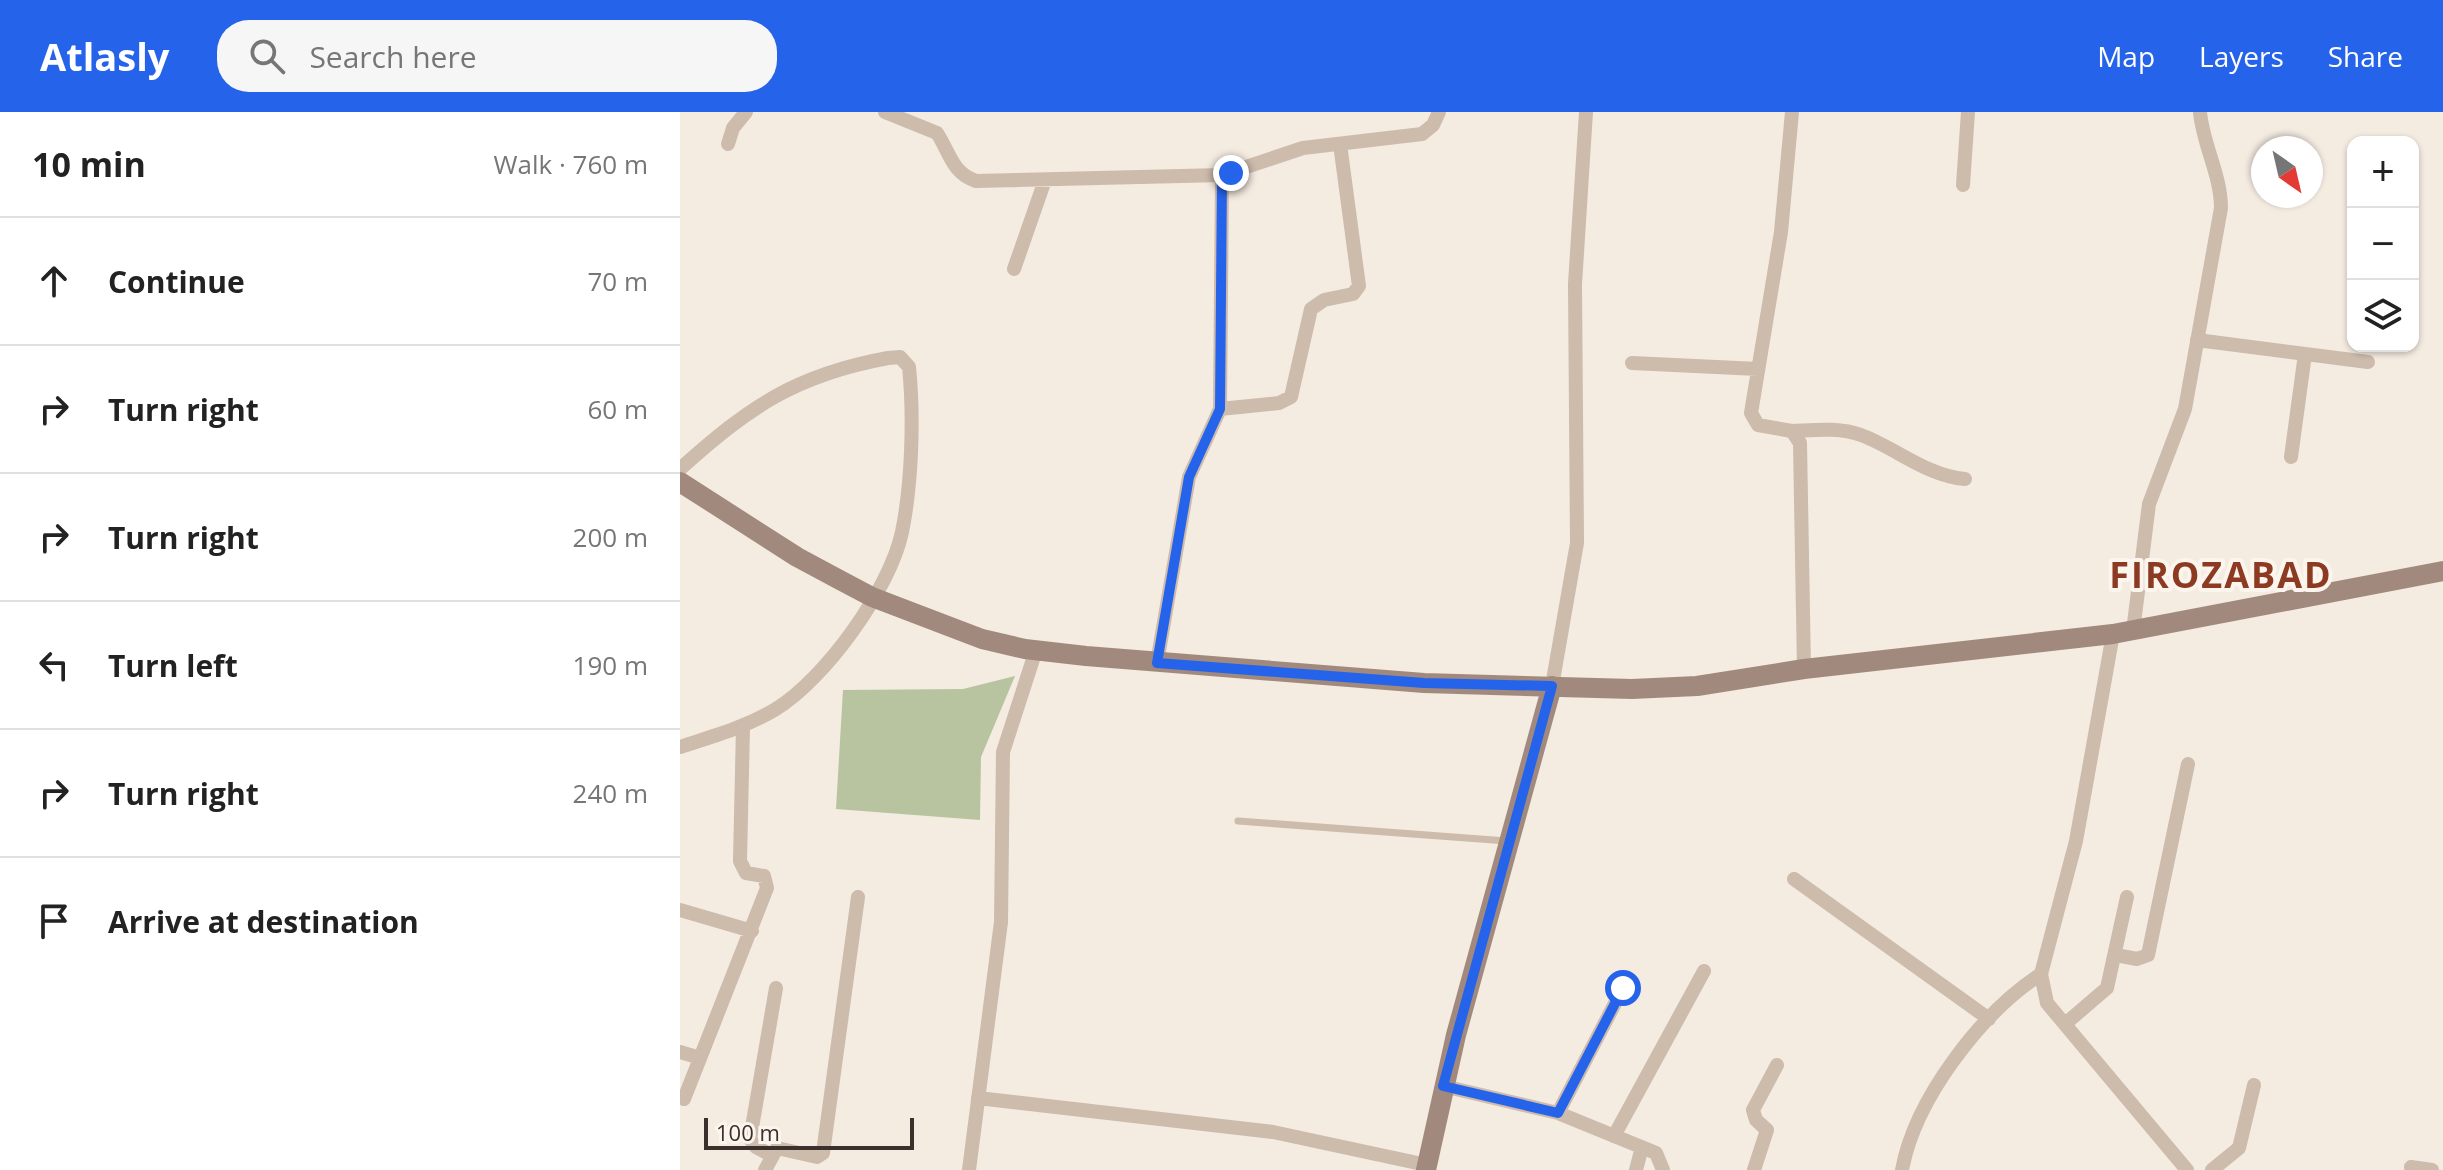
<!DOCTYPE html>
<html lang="en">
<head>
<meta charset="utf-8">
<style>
  body { margin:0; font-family:"Open Sans",sans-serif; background:#f6f6f6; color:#222 }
  .controls { position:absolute; right:24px; top:24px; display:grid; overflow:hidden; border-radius:16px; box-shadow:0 2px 6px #0004 }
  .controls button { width:72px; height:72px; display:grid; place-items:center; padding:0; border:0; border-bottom:2px solid #e0e0e0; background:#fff; color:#222; font:40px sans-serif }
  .compass { position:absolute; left:1571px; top:24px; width:72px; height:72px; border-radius:50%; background:#fff; box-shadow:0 2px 6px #0004; rotate:146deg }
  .scale { position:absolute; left:24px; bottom:20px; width:210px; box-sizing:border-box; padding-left:8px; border:4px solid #3b302b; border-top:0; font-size:22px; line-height:28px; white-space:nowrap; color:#3b302b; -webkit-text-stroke:6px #fbf5ee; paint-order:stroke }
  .stop { position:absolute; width:24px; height:24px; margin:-18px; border:6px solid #2563eb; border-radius:50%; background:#fff }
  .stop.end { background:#2563eb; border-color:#fff; box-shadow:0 2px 8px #0008 }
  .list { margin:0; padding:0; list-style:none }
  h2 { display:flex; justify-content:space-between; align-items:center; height:104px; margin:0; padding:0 32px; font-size:34px }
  h2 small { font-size:26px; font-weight:400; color:#767676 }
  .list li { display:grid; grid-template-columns:52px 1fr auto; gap:24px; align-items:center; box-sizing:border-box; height:128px; padding:0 32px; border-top:2px solid #e0e0e0 }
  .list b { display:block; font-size:30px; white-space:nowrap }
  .list em { font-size:26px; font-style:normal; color:#767676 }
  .icon { flex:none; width:44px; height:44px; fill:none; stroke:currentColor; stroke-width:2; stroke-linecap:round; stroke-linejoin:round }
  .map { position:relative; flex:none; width:1763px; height:1058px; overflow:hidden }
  header { display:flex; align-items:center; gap:48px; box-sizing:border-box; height:112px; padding:0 40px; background:#2563eb; color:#fff }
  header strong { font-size:38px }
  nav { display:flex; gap:44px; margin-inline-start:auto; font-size:28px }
  .search { width:560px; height:72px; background:#f6f6f6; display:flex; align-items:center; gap:20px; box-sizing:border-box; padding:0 28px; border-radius:32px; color:#767676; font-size:30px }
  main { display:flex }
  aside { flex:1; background:#fff }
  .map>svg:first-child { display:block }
  .green { fill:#b8c4a0 }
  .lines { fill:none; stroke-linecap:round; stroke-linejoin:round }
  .lane { stroke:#cdbbac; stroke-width:7 }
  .street { stroke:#cdbbac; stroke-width:14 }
  .secondary { stroke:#a18a7d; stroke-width:20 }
  .route { stroke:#2563eb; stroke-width:10 }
  .labels { text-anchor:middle; stroke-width:8; stroke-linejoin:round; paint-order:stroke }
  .district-label { font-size:36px; font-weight:bold; letter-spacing:2px; fill:#8c3b22; stroke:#fbf5ee }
</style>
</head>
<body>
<header>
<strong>Atlasly</strong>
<div class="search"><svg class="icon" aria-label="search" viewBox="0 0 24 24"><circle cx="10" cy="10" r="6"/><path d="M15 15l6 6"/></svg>Search here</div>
<nav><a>Map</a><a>Layers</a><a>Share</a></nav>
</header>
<main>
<aside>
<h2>10 min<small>Walk · 760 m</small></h2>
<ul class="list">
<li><svg class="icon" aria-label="ahead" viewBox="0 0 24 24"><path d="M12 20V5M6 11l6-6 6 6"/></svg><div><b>Continue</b></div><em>70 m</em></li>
<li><svg class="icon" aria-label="right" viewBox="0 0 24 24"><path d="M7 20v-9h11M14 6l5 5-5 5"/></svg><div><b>Turn right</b></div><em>60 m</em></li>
<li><svg class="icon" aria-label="right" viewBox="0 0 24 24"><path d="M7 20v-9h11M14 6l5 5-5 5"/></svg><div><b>Turn right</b></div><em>200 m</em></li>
<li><svg class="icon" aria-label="left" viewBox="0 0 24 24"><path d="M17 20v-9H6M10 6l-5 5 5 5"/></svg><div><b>Turn left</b></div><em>190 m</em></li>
<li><svg class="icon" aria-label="right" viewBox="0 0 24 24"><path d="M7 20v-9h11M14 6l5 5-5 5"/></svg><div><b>Turn right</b></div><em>240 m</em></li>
<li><svg class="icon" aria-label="arrive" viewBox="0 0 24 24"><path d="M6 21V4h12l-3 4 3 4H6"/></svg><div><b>Arrive at destination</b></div></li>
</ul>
</aside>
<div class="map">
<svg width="1763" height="1058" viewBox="0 0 1763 1058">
  <rect width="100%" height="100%" fill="#f4ebe1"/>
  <path class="green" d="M335,564L301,645L300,708L156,697L163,578L283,577Z"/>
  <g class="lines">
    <path class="lane" d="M558,709L827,729"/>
    <path class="street" d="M205,0L257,21C270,41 272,61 296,69L542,63L623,36L742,22L753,13L759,0
      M1112,0L1101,120L1071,301L1078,313L1112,319L1120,331L1124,557
      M48,32L53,16L66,0
      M1283,73L1288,0
      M334,157L365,68
      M1517,228L1688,250
      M952,251L1078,257
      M540,297L599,291L611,285L631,197L644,188L673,182L679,174L660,32
      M1112,319C1135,318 1159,315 1181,323C1216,336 1247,364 1285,367
      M1611,345L1625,242
      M0,357C69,295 115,263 208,246L220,245L229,255C234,304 232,371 222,420C210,477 145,567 96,597C66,615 34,624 0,635
      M1453,519L1469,392L1505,297L1541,96C1541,63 1523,33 1520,0
      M1433,522L1396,729L1361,862L1367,891L1507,1058
      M477,551L509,365L540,297L542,63
      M872,574L897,431L895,172L906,0
      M1114,767L1309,907
      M0,798L72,819
      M1436,843L1457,847L1468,843L1508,652
      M1385,912L1427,876L1447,785
      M0,940L20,946
      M763,974L878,1001L976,1041L983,1058
      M298,986L593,1020L747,1053
      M4,987L87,776L84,764L66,761L60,749L63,615
      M878,1001L943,876
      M934,1024L1024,859
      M91,1043L76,1035L70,1027L96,876
      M1731,1055L1752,1058
      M85,1058L97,1036L137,1045L143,1041L178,785
      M289,1058L321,810L323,640L356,538
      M956,1058L962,1035
      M1074,1058L1087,1018L1076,1008L1073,998L1097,953
      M1222,1058C1235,987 1301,901 1361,862
      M1532,1058L1559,1036L1574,973"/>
    <path class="secondary" d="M0,370L117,445L158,467L192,485L302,527L345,537L406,544L744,571L952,577L1017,574L1124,557L1433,522L1763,459
      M746,1058L776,923L872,574"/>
  </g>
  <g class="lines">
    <path class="route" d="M551,61L542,63L540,297L509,365L477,551L744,571L872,574L763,974L878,1001L943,876"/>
  </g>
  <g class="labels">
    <g class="district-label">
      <text x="1541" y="476">FIROZABAD</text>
    </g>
  </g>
</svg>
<div class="controls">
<button>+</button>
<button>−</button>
<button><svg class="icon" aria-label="layers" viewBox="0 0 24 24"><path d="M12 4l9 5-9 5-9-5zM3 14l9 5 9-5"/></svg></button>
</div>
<svg class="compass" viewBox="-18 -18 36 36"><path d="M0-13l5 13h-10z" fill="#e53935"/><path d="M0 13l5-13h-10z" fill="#767676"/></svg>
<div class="scale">100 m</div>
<div class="stop" style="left:943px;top:876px"></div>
<div class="stop end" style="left:551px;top:61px"></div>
</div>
</main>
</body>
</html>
